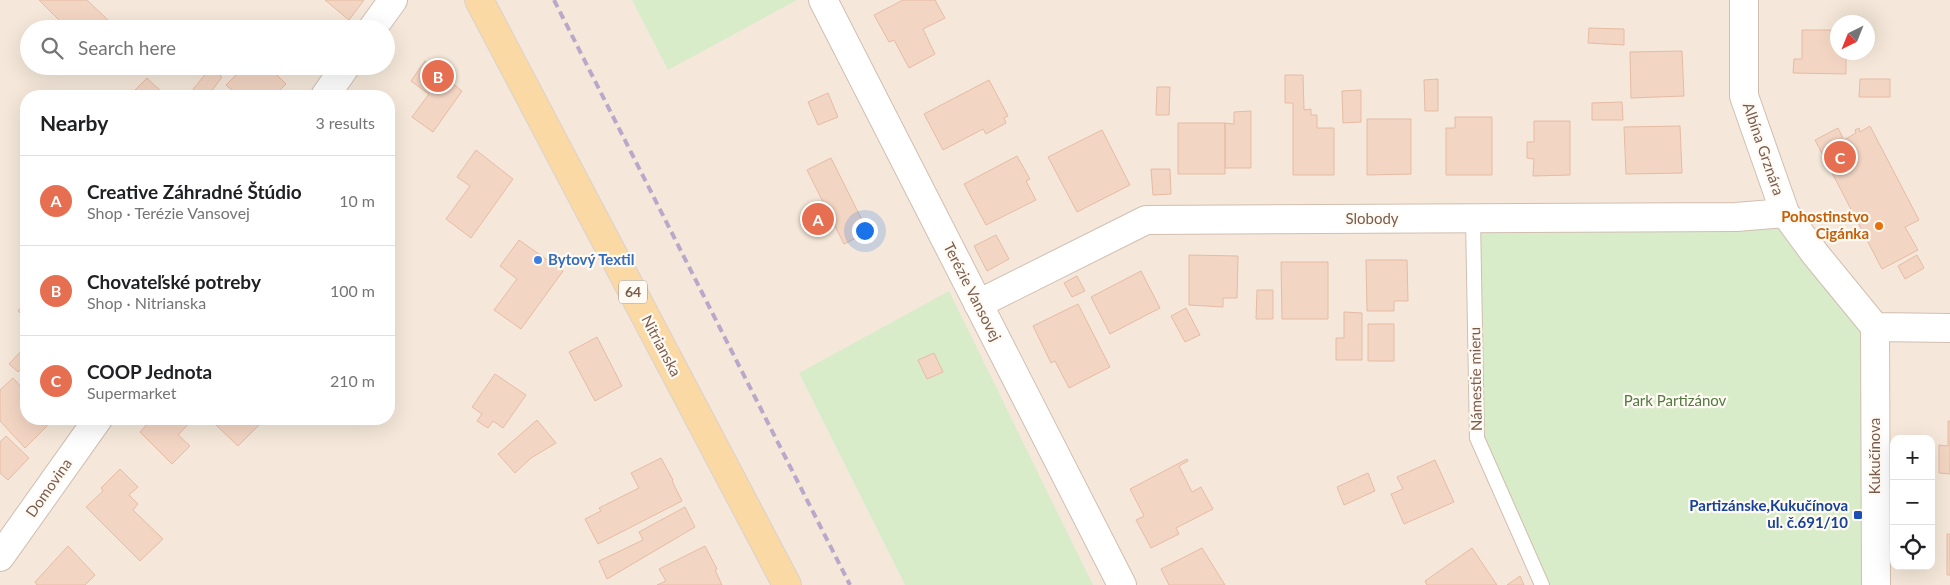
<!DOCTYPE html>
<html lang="en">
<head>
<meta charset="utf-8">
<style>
  body { margin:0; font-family:Lato,sans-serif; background:#f2f2f2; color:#202124 }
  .controls { position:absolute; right:15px; bottom:15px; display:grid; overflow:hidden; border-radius:10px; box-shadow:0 5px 20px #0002 }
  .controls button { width:45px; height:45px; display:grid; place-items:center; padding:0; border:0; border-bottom:1px solid #e0e0e0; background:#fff; color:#202124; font:25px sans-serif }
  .compass { position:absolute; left:1830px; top:15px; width:45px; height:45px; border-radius:50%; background:#fff; box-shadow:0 5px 20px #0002; rotate:223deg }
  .you { position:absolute; left:864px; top:230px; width:18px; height:18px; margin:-12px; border:4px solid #fff; border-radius:50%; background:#1a73e8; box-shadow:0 0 0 8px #1a73e833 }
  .badge { display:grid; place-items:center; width:32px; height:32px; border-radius:50%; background:#e76f51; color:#fff; font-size:16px; font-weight:700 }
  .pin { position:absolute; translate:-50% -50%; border:2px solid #fff; box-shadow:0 1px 5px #0006 }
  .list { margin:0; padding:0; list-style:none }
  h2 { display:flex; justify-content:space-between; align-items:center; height:65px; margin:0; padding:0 20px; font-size:21px }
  h2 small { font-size:16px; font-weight:400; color:#757577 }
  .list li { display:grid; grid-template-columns:32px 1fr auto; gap:15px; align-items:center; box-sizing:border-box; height:90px; padding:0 20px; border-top:1px solid #e0e0e0 }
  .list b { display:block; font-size:19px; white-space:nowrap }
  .list p { margin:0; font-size:16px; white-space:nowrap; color:#757577 }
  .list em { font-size:16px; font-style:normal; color:#757577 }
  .icon { flex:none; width:28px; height:28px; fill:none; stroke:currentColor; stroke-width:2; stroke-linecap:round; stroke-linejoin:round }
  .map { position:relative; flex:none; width:1950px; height:585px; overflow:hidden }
  .search { position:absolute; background:#fff; box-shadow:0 5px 20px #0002; left:20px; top:20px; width:375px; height:55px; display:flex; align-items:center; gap:12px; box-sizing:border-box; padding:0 18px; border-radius:28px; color:#757577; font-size:19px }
  .panel { position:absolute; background:#fff; box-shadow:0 5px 20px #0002; left:20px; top:90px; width:375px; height:335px; border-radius:20px }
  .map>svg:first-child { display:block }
  .residential { fill:#f5e8da; fill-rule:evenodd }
  .green { fill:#d8ecc9 }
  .building { fill:#f3d5c3; stroke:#e6bba3 }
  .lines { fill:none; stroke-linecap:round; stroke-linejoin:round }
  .service-casing { stroke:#d1beb0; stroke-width:16 }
  .minor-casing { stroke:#d1beb0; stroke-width:30 }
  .primary-casing { stroke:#dad1cd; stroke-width:30 }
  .service { stroke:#fff; stroke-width:14 }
  .minor { stroke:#fff; stroke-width:28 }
  .primary { stroke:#fbd9a5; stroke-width:28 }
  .rail { stroke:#b9a8c9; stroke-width:4; stroke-dasharray:8 5; stroke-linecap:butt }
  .food-dot { fill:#e8710a; stroke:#fffaf3; stroke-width:2 }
  .shop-dot { fill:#3f7fe0; stroke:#fffaf3; stroke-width:2 }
  .transit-dot { fill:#1a4fb4; stroke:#fffaf3; stroke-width:2 }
  .labels { text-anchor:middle; stroke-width:4.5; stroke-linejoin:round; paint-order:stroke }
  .shield { fill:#fffaf3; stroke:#a28b7f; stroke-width:1 }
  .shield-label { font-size:14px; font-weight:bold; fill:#7a5c4d }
  .street-label { font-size:15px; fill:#7a5c4d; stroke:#fffaf3 }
  .food-label { font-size:15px; font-weight:bold; fill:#c56008; stroke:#fffaf3; text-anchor:end }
  .shop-label { font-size:15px; font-weight:bold; fill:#366cbe; stroke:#fffaf3; text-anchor:start }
  .park-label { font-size:15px; fill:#537a41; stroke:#fffaf3 }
  .transit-label { font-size:15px; font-weight:bold; fill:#164399; stroke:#fffaf3; text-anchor:end }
</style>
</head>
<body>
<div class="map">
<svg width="1950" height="585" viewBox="0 0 1950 585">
  <rect width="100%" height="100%" fill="#fdf6ec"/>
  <path class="residential" d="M0,0H1950V585H0ZM1838,22H1868V52H1838ZM29,29H386V66H29ZM26,96H389V419H26ZM1894,439H1931V566H1894Z"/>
  <path class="green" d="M632,0H797L668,70Z
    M1785,213L1875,327L1876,585H1542L1477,438L1473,219Z
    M949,291L1093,585H905L799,373Z"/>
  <path class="building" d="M39,0H87L111,23L105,29H68Z
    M325,0H364L349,20Z
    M903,0H935L945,18L923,29L935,54L909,68L894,40L889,42L874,15Z
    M1589,28L1624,29V45L1588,43Z
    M1802,30H1838V52H1846V74L1793,73L1794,59H1802Z
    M1682,51L1684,96L1631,98L1630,52Z
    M425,61L462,91L433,132L412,117L429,94L411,81Z
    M245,66H268L286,84L274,96H228L233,91L226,85Z
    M210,68L222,77L208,96H188Z
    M1285,75H1303L1304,110L1311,109V115H1317V128H1334V175H1293V103H1285Z
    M147,78L166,96H129Z
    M1438,79V111H1425L1424,80Z
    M1860,79H1890V97H1859Z
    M989,80L1008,116L1004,118L1006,123L986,134L983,129L943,150L924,114Z
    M1157,87H1170L1169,115H1156Z
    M1361,90V122L1343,123L1342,91Z
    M828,93L838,117L818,125L808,102Z
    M1622,102L1623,120H1592V103Z
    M1251,111V168H1225V123L1234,124V112Z
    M1455,117H1492V175H1446V128H1455Z
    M1367,119H1411V174L1367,175Z
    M1534,121H1570V175L1533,176L1534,159L1527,158V142H1534Z
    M1178,123H1225V174H1178Z
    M1680,126L1682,173L1626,174L1624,127Z
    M1870,126L1919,220L1905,227L1918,250L1882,269L1815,140L1838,128L1844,140L1856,133L1855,130L1859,128L1860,132Z
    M1102,130L1130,185L1077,212L1048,157Z
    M476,150L513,179L471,238L446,219L470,186L457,177Z
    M1017,156L1030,179L1026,181L1036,200L986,225L964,184Z
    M831,158L868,232L844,244L807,170Z
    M1151,169H1170L1171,194L1153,195Z
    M996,235L1009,259L987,271L974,246Z
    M519,240L563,271L521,329L494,310L517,279L500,266Z
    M1189,255L1238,256L1237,298H1223V307L1189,305Z
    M1917,255L1924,268L1905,279L1898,266Z
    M1366,260H1407L1408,301H1394V311H1367Z
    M1281,262H1328V319H1282Z
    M1141,271L1160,308L1110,334L1091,297Z
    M1077,276L1085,291L1072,297L1064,283Z
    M1257,290H1273V319H1256Z
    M26,302V319L18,311Z
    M1078,304L1110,367L1069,388L1055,361L1051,363L1033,326Z
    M1186,308L1200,335L1185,342L1171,316Z
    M1344,312L1362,313V360H1336V338H1344Z
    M1368,324H1394V361H1368Z
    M597,337L622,386L595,401L569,352Z
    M26,346V367L25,365L18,372L9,364Z
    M934,353L943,372L927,379L918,360Z
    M495,374L526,395L503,428L493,421L488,428L477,421L482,414L472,407Z
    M13,378L26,392V419H52L47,424V426L25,448L0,421V390Z
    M152,419H193L178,435L190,446L172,464L140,432Z
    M221,419H253L259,425L238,446L216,425Z
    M537,420L556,443L531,458L515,473L498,454Z
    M1948,421H1950V474L1939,473V445L1948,446Z
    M6,436L29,458L8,480L0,473V442Z
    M661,458L673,480L672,481L682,501L598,544L585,519L601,511L599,508L639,488L631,473Z
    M1187,459L1188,461L1179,466L1192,492L1201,487L1213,509L1176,528L1179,534L1151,548L1136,520L1144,516L1130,489Z
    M1435,460L1454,502L1404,524L1391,494L1403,489L1397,477Z
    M120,469L138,487L129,495L138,504L133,510L163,539L140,561L86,507L103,491L101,488Z
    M1368,473L1375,491L1344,505L1337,487Z
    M685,507L695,527L607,579L599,561L643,540L639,532Z
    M1947,534H1950V575H1947Z
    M68,546L95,575L85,585H37L35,582Z
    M705,546L717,569L715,570L722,585H657L666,581L659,569Z
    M1202,548L1225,585H1169L1161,569Z
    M1472,548L1497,585H1427L1425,581Z
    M1520,576L1524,585H1507Z"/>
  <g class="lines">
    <g class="service-casing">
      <path id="service" d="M1473,219L1477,438L1542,585"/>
    </g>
    <g class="minor-casing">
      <path id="minor" d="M823,0L1122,585
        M1744,0V96L1785,213L1816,255L1875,327
        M372,29L393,0
        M325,96L346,66
        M978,304L1146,220L1736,217L1785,213
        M1875,327L1876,585
        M1875,327L1950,328
        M0,557L98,419"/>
    </g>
    <g class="primary-casing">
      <path id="primary" d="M479,0L787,585"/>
    </g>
    <use href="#service" class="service"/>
    <use href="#minor" class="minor"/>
    <use href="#primary" class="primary"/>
    <path class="rail" d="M554,0L850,585"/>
  </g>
  <circle class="food-dot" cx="1879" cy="226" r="5"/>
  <circle class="shop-dot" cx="538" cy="260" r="5"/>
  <rect class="transit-dot" x="1853" y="510" width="10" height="10" rx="2.5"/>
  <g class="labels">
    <rect class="shield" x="619" y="280.5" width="28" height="23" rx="4"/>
    <g class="shield-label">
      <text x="633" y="297">64</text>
    </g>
    <g class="street-label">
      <text transform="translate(1763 149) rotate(71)" y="5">Albína Grznára</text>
      <text x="1372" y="224">Slobody</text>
      <text transform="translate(972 292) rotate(63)" y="5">Terézie Vansovej</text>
      <text transform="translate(661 346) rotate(62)" y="5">Nitrianska</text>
      <text transform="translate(1476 379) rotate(-91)" y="5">Námestie mieru</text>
      <text transform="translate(1875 456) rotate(-90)" y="5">Kukučínova</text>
      <text transform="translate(49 488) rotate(-55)" y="5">Domovina</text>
    </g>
    <g class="food-label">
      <text x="1869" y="222">Pohostinstvo<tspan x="1869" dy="17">Cigánka</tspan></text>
    </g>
    <g class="shop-label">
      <text x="548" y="265">Bytový Textil</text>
    </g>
    <g class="park-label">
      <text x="1675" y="406">Park Partizánov</text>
    </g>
    <g class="transit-label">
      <text x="1848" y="511">Partizánske,Kukučínova<tspan x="1848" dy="17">ul. č.691/10</tspan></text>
    </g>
  </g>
</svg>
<div class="controls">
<button>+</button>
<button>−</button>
<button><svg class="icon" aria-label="locate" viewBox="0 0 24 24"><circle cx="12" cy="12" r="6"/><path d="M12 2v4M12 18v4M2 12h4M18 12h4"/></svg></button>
</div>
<svg class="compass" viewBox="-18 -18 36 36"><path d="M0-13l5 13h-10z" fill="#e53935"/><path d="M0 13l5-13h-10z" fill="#757577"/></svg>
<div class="you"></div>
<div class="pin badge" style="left:818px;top:219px">A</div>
<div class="pin badge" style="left:438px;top:76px">B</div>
<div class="pin badge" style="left:1840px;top:157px">C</div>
<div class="search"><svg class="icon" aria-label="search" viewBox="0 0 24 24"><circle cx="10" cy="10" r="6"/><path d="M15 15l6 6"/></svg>Search here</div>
<section class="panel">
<h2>Nearby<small>3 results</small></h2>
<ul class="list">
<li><span class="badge">A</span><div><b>Creative Záhradné Štúdio</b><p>Shop · Terézie Vansovej</p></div><em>10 m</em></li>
<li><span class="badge">B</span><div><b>Chovateľské potreby</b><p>Shop · Nitrianska</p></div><em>100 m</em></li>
<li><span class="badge">C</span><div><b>COOP Jednota</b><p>Supermarket</p></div><em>210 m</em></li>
</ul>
</section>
</div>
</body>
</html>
